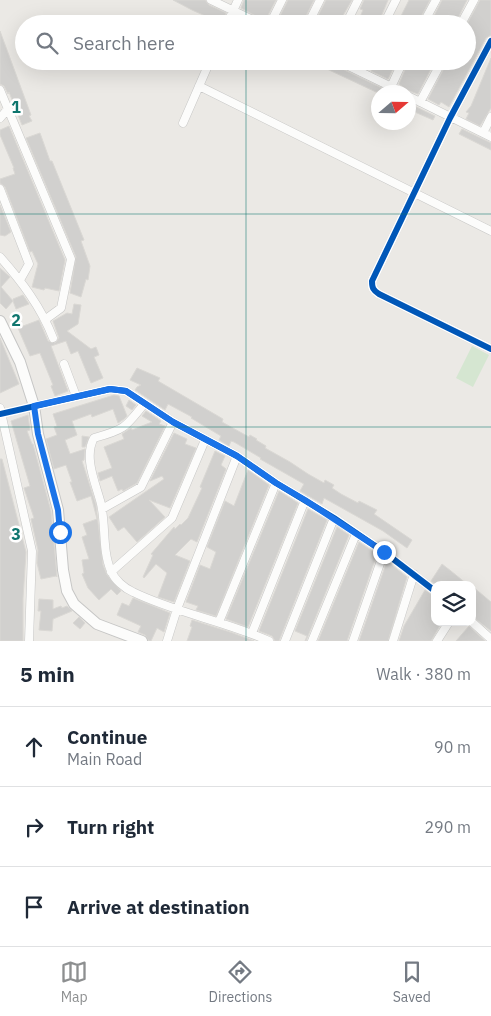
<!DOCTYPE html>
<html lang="en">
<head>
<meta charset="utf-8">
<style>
  body { margin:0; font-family:"IBM Plex Sans",sans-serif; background:#f2f2f3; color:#1f2937 }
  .controls { position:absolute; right:15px; bottom:15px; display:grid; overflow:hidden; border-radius:10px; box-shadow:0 5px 20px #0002 }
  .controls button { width:45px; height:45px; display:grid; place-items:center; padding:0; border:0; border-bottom:1px solid #e0e1e3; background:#fff; color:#1f2937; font:25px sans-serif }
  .compass { position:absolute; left:371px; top:85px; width:45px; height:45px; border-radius:50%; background:#fff; box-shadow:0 5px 20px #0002; rotate:70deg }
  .stop { position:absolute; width:15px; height:15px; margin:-11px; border:4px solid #1a73e8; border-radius:50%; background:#fff }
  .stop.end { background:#1a73e8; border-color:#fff; box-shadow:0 1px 5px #0008 }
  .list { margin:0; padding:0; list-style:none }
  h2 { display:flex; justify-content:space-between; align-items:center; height:65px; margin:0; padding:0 20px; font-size:21px }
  h2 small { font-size:16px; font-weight:400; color:#747a83 }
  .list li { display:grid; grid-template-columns:32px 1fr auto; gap:15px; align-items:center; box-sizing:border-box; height:80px; padding:0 20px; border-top:1px solid #e0e1e3 }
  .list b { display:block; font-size:19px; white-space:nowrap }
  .list p { margin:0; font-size:16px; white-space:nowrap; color:#747a83 }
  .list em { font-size:16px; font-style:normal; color:#747a83 }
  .icon { flex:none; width:28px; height:28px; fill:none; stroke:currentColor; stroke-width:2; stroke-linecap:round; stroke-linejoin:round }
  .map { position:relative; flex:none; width:491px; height:641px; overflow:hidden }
  .search { position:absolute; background:#fff; box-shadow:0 5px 20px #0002; left:15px; right:15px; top:15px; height:55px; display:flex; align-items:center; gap:12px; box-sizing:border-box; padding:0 18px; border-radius:28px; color:#747a83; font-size:19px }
  .sheet { height:305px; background:#fff }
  nav { display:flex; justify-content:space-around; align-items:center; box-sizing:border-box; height:70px; border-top:1px solid #e0e1e3; background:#fff; font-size:14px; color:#747a83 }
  nav a { display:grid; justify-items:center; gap:2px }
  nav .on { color:#8d8f90 }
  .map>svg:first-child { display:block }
  .green { fill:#d5e6d1 }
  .building { fill:#d1d0ce; stroke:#dad8d4 }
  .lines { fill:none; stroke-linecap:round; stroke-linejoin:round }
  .street-casing { stroke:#c7c7c6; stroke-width:9 }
  .secondary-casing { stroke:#c6c6c5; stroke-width:12 }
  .street { stroke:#fcfcfb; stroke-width:8 }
  .secondary { stroke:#fcfcfb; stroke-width:10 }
  .cycleway-casing { stroke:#fff; stroke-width:9 }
  .cycleway { stroke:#0057b8; stroke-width:6 }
  .route { stroke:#1a73e8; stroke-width:6 }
  .grid { fill:none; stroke:#0f766e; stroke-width:1; stroke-opacity:0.55 }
  .grid-label { font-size:16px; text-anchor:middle; font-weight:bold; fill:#0f766e; stroke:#fff; stroke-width:5; stroke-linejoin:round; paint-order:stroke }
</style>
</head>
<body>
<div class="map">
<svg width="491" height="641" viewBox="0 0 491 641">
  <rect width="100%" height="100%" fill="#ebe9e5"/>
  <path class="green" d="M472,346L489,355L473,387L456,378Z"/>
  <path class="building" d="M173,0H205L209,5L226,13L222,23L210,17V18L192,10Z
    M244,0H276L265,21L241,8Z
    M288,0H314L302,24H276Z
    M326,0H352L338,24H314Z
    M364,0H388L378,24H357L363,10L360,9Z
    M409,0H430L417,24H397Z
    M442,0H467L455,24H430Z
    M480,0H491V35L486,38L449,107L441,102L439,105L428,99L448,61H467V24Z
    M0,31L31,115L29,116L32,121L22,125L9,92L8,94L4,86L0,84Z
    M491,58V108L480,126L466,119L469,113L466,112L471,106Z
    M310,61H332L336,66L390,92H376Z
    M377,61H397L388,79L371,71Z
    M414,61H435L418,94L407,90L399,84L407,65L410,67Z
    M408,103L435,116L433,120L408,109Z
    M9,126L65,260L59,291L45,288L44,290L32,287L38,264L32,251L30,252L5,187L0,183V179L15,174L13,168H14L0,135V130Z
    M462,129L491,143V150L459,134Z
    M40,133L50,161H52L84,240L81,241L90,266L88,280L86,279L81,297L70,293L76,257L26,138Z
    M0,205L11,232L5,236L0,235Z
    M0,268L10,277L1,287L13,301V299L23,295L29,304L16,309L13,301L6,309L0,303Z
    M74,304L81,305L78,324L67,331L91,349L96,347L99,355L94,357L103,378L91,383L78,351L71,354L66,341L51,346L68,391L55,396L51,386L53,385L40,353L30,356L18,328L39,320L48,341L55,343L59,338L53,321L67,313L72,314Z
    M0,338L19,384L0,393Z
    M137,368L160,378L158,381L223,419L222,422L249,437L250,435L257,439L256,440L266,446L265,448L290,462L308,474L324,483L325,480L334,485L332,488L341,494L358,503L359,501L377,510L374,514L412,540L407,548L383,531L324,498L322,504L300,491L304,484L260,459L261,458L234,442L231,441L229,446L219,440L221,436L191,418L192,417L168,404L165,410L135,390L137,387L141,385L130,380Z
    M114,395L119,396L127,416L124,419L118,423L113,409L92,417L91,414L72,421L77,435L65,440L70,454L85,449L84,460L82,461L96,505L103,565L107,575L121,591L117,595L111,589L99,600L88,588L82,574L84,573L82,560L89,559L82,537L87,535L83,524L97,519L91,496L77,501L70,482H72L66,465L54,469L46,439L57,435L54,427L57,426L53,414Z
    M129,400L136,405L132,410L126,406Z
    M146,411L161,421L159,424L165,426L137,483L123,491L122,489L118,491L112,476L100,481L98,473L112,468L104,447L124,439L122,434L131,428L132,430L152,422L142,416Z
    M28,415L30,430L27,431L32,444H33L51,511L57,577L56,576L41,579L37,563L38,550L31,519L34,518L24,488L30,486L11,421Z
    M174,433L187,439L185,444L196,448L170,508L149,500L165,517L137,542L124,527L118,531L109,517L164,479L162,476L150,481Z
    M82,436L89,437L85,447H82Z
    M215,451L225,456L221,465L226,469L197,542L191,539L175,555L190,561L174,602L158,597L167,573L156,564L144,578L143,577L153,555L151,554L174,527L175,529L180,524L181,525L188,518L202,488L200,487Z
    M0,459H2L26,552L23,598V641H0Z
    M248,470L269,485L216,616L196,610L198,606L186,602L200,565L210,569L216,552L207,547L225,501L234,506Z
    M279,491L298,503L248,627L226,619Z
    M308,509L327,520L279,641H275L272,636L259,631Z
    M337,527L349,535L306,641H305L307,636L295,631Z
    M359,542L377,554L347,641H318Z
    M387,561L407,577L388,641H359Z
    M442,564L451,571L468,585H436L431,581Z
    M472,586L491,602V631L472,616Z
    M425,590L435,597V622H442L431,641H399L404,626Z
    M133,598L170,613L164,632L157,628L151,641H149L145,635L138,632L141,626L117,615L122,603L129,606Z
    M39,599L53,600V609L61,606L62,608L67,606L72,611L53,619L52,631L39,630L41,611H38Z
    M79,617L85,623L80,629L73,623Z
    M192,620L233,633L254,641H187L192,627L190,626Z
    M469,626L485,641H456Z"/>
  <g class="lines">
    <g class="street-casing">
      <path id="street" d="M211,0L261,24
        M227,24L238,0
        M270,24L282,0
        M308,24L320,0
        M346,24L358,0
        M384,24L396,0
        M423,24L436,0
        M461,24L474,0
        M491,41L450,118L372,281C372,288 373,290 379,294L491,349
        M338,61L402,92
        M359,71L364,61
        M199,86L491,231
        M391,87L403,61
        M0,90L71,259L61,308L46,319
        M408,96L491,137
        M420,102L442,61
        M0,118L7,110
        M183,123L210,61
        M483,133L491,117
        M0,189L29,264L20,280
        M0,257C22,282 41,307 53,338
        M64,364L76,396
        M144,404C125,428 124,430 94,438C83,457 96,484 101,504C106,526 102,551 111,571C115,580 124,588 133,592C176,613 225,621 269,641
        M0,408L32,551L29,641
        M0,414L110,389L126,391L173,422L237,456L276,483L334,518L384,552L435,591
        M102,509L141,487L173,422
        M111,572L172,518L205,440
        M219,622L276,483
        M472,622L491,639
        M252,633L305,500
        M167,641L177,609L237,456
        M285,641L334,518
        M312,641L356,534
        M353,641L384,552
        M393,641L414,574
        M437,641L449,622"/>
    </g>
    <g class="secondary-casing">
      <path id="secondary" d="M0,321L20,362L34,406L38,434L58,510L63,570L67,591L74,604L97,624L142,641"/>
    </g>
    <use href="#street" class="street"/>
    <use href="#secondary" class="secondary"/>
    <g class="cycleway-casing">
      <path id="cycleway" d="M491,41L450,118L372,281C372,288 373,290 379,294L491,349
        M0,414L110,389L126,391L173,422L237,456L276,483L334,518L384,552L435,591"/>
    </g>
    <use href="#cycleway" class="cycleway"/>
  </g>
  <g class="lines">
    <path class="route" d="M60,532L58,510L38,434L34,406L110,389L126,391L173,422L237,456L276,483L305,500L384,552"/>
  </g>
  <path class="grid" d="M246,0V24M246,61V641M0,214H491M0,427H491"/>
  <g class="grid-label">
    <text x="16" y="113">1</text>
    <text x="16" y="326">2</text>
    <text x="16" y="540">3</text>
  </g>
</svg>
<div class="controls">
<button><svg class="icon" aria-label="layers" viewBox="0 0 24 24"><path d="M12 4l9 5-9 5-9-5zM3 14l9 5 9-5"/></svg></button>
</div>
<svg class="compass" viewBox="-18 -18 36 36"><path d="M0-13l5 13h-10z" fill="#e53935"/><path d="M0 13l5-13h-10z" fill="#747a83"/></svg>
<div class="stop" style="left:60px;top:532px"></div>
<div class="stop end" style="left:384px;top:552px"></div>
<div class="search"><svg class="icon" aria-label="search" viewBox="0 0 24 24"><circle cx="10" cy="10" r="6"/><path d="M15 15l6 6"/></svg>Search here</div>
</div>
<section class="sheet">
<h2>5 min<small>Walk · 380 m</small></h2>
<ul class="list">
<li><svg class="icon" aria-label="ahead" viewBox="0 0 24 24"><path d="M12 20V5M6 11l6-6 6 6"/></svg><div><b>Continue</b><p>Main Road</p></div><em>90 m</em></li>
<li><svg class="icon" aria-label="right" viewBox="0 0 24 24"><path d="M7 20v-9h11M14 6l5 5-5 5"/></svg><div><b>Turn right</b></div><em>290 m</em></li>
<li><svg class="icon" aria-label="arrive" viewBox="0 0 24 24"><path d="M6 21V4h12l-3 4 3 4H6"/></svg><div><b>Arrive at destination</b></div></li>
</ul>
</section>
<nav>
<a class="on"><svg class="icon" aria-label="map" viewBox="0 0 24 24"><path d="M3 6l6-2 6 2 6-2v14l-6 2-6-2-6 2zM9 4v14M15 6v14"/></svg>Map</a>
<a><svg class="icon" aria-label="directions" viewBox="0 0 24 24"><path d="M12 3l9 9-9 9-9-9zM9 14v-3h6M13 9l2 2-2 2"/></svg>Directions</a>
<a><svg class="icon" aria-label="saved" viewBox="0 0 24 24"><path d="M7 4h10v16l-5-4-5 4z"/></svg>Saved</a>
</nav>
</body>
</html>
